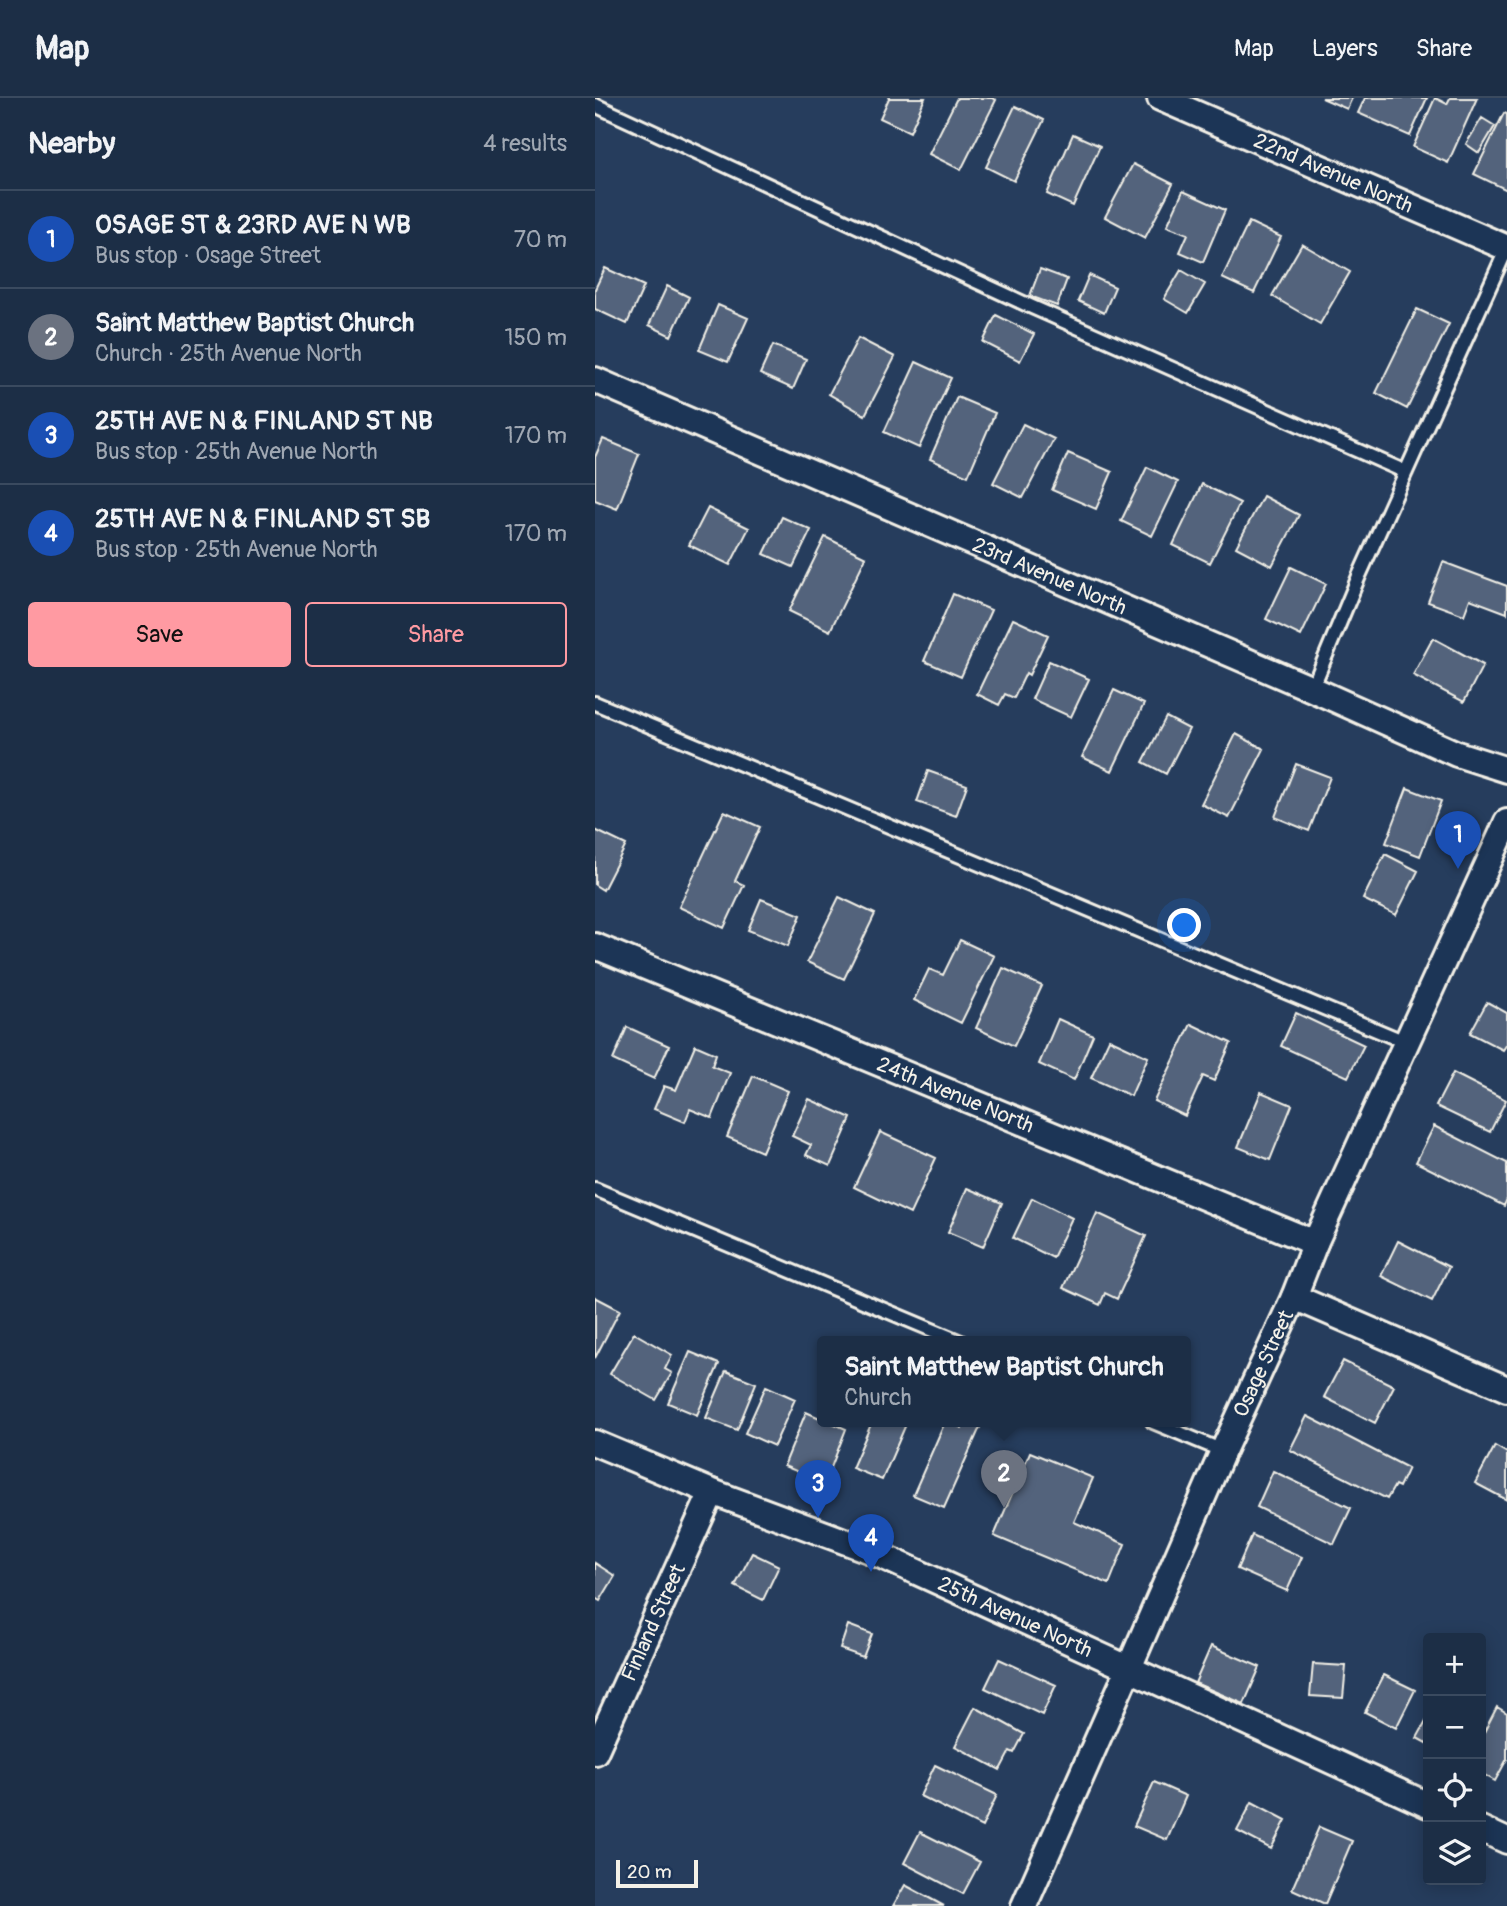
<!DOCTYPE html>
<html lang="en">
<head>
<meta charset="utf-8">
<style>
  body { margin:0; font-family:Pangolin,sans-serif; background:#293a51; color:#f1f3f6 }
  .controls { position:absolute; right:21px; bottom:21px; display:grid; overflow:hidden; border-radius:7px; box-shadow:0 4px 18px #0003 }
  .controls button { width:63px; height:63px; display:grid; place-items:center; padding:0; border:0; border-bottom:2px solid #3a4a5f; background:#1c2e46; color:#f1f3f6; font:35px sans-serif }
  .scale { position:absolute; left:21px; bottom:18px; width:82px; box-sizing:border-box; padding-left:7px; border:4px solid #f4f1e8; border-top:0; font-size:19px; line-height:24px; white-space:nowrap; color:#f4f1e8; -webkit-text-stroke:5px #1d3557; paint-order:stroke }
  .you { position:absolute; left:590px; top:828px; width:24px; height:24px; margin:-18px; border:5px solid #fff; border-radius:50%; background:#1a73e8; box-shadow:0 0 0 10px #1a73e833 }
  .badge { display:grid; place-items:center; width:46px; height:46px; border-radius:50%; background:#ff9aa2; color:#fff; font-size:23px; font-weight:700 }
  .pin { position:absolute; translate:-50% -58px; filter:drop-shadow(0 2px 4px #0008) }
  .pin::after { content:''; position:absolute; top:37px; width:24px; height:21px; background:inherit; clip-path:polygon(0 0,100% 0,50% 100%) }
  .popup { position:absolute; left:222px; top:1238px; width:374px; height:91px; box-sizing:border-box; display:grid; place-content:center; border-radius:7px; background:#1c2e46; filter:drop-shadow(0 2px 5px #0005); font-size:23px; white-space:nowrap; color:#a0a8b3 }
  .popup b { font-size:26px; color:#f1f3f6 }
  .popup::after { content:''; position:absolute; left:50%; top:100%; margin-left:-14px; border:14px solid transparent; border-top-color:#1c2e46 }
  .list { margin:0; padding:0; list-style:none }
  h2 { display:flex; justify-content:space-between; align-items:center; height:91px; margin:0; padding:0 28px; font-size:30px }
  h2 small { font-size:23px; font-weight:400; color:#a0a8b3 }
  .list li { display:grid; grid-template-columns:46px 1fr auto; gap:21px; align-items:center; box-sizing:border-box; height:98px; padding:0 28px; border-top:2px solid #3a4a5f }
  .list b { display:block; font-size:26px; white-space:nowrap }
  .list p { margin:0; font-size:23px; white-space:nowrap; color:#a0a8b3 }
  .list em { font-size:23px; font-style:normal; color:#a0a8b3 }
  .actions { display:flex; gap:14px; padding:21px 28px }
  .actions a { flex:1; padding:16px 0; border:2px solid #ff9aa2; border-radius:7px; text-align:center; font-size:24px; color:#ff9aa2 }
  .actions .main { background:#ff9aa2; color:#111 }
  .icon { flex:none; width:38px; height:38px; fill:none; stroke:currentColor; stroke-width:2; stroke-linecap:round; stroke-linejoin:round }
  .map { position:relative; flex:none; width:912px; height:1808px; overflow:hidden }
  header { display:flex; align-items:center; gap:42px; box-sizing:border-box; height:98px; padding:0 35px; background:#1c2e46; border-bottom:2px solid #3a4a5f }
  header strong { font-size:33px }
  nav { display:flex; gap:38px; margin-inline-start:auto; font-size:24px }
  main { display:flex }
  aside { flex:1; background:#1c2e46 }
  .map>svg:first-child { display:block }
  .building { fill:#52647b; stroke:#f4f1e8; stroke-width:2 }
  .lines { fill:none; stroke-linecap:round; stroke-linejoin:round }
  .service-casing { stroke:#f4f1e8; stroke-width:18 }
  .minor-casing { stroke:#f4f1e8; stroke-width:30 }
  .service { stroke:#1d3557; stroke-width:12 }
  .minor { stroke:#1d3557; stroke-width:24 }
  .labels { text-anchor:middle; stroke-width:5; stroke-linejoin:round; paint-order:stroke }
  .street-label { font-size:21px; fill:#f4f1e8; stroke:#1d3557 }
</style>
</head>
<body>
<header>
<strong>Map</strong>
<nav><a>Map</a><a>Layers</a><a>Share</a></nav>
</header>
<main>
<aside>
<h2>Nearby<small>4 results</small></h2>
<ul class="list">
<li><span class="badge" style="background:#1a4fb4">1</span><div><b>OSAGE ST &amp; 23RD AVE N WB</b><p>Bus stop · Osage Street</p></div><em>70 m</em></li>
<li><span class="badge" style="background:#6b7280">2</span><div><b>Saint Matthew Baptist Church</b><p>Church · 25th Avenue North</p></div><em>150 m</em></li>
<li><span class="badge" style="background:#1a4fb4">3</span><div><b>25TH AVE N &amp; FINLAND ST NB</b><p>Bus stop · 25th Avenue North</p></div><em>170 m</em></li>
<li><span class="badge" style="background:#1a4fb4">4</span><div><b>25TH AVE N &amp; FINLAND ST SB</b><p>Bus stop · 25th Avenue North</p></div><em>170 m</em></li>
</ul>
<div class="actions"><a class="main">Save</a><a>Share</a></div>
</aside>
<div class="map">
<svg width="912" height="1808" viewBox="0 0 912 1808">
  <rect width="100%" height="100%" fill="#263d5d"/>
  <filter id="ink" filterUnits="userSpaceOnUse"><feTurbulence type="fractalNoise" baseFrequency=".0143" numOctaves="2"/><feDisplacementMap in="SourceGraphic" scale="14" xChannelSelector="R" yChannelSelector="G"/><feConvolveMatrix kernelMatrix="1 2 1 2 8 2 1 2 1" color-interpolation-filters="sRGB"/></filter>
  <g filter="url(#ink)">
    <path class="building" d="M294,0H330L315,34L285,20Z
      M362,0H397L401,2L366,72L334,56Z
      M727,0H757L752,11Z
      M770,0H832L815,38L763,15Z
      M840,0L852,6L855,0H882L853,65L818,49Z
      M420,8L449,22L419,83L391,69Z
      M909,15L912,16V92L879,76Z
      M887,20L900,28L884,55L871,46Z
      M478,36L505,48L478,108L452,96Z
      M538,66L578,86L550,140L510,119Z
      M588,93L630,112L608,164L585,154L593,136L572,128Z
      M654,124L686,139L659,195L627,180Z
      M707,146L755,174L725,226L677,198Z
      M10,170L49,188L32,226L0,211V191Z
      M445,171L472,181L462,208L435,198Z
      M586,172L610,186L593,215L569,201Z
      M494,177L520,189L509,215L483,203Z
      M72,188L94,199L76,238L54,227Z
      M123,207L153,220L133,264L104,252Z
      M822,211L854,226L812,311L781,295Z
      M401,217L439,236L425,263L388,244Z
      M263,240L300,259L270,317L234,296Z
      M178,247L211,261L198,291L165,276Z
      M321,264L356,280L324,350L289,334Z
      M362,299L400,315L373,378L335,361Z
      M428,326L459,341L428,400L398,385Z
      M8,341L44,356L22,411L0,402V359Z
      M473,355L517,374L501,411L457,392Z
      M552,369L583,384L557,438L526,423Z
      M607,386L645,405L615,465L578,447Z
      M668,398L704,417L677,468L641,449Z
      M113,410L154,430L135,467L94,447Z
      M187,419L216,432L198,469L169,456Z
      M230,439L271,459L235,533L194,513Z
      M848,464L912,488V515L875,501L869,517L833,504Z
      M696,469L731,486L706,538L671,521Z
      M358,496L396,512L366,579L329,563Z
      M418,521L453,537L434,577L431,575L419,600L410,596L404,607L382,596Z
      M838,540L888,567L869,604L818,577Z
      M454,563L494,581L476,619L437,601Z
      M519,592L549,606L517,673L487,659Z
      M571,619L594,631L571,676L548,664Z
      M641,636L669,651L634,720L606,706Z
      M701,666L735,679L714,733L680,719Z
      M333,673L372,687L361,718L322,704Z
      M812,690L846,703L825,758L791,745Z
      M129,713L165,729L140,783L149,787L129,830L84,809Z
      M0,732L31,747L8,792L0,787Z
      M790,756L823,773L801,817L768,801Z
      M244,799L280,816L249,881L212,864Z
      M166,801L206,817L193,848L153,832Z
      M365,842L399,858L366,925L319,902L334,871L348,877Z
      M408,870L447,888L419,948L381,930Z
      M892,904L912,915V946L908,952L875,935Z
      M701,915L769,947L753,979L686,948Z
      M463,921L498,937L479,982L444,966Z
      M596,926L636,945L619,983L608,978L590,1018L559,1003Z
      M32,929L74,948L59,981L18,962Z
      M514,941L553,959L536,998L496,980Z
      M100,947L121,956L117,968L135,975L117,1020L95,1011L90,1024L59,1011L69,988L81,992Z
      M858,975L911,1002L895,1034L841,1008Z
      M158,978L193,993L167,1054L132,1039Z
      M666,994L697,1007L675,1062L643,1049Z
      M214,1001L256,1020L235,1068L211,1057L216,1047L197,1038Z
      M839,1028L912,1065V1101L909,1108L821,1064Z
      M285,1034L341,1060L315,1116L259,1089Z
      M372,1090L407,1105L388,1149L353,1134Z
      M437,1100L477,1120L458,1160L418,1140Z
      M502,1115L551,1138L522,1201L510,1195L505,1207L468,1190Z
      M803,1143L854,1169L837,1203L786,1178Z
      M0,1199L25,1212L0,1260Z
      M39,1235L77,1257L70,1271L77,1275L61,1302L15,1276Z
      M95,1254L124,1266L102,1317L73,1305Z
      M748,1263L799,1288L780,1325L729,1299Z
      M131,1273L161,1285L142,1332L111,1320Z
      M171,1288L200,1301L179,1348L150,1335Z
      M211,1314L227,1321V1324H235L251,1331L230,1385L189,1368Z
      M712,1318L813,1370L804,1389L800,1387L792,1401L695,1352Z
      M277,1324H312L287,1382L257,1370Z
      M350,1324H354L367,1330L370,1324H378L386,1327L349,1410L318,1397Z
      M900,1348L912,1355V1402L880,1385Z
      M435,1354L498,1380L479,1424L530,1446L514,1486L399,1438Z
      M678,1373L756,1410L739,1446L662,1409Z
      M657,1437L707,1459L692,1493L642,1471Z
      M157,1455L184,1468L168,1502L140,1488Z
      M0,1465L20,1478L5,1503L0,1500Z
      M253,1527L277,1536L268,1559L245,1551Z
      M616,1548L665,1569L649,1606L600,1585Z
      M404,1561L461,1587L447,1617L390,1590Z
      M718,1566L751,1568L748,1600L715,1598Z
      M789,1577L820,1592L801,1630L770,1614Z
      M380,1609L429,1636L419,1655L415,1653L405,1672L360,1648Z
      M902,1609L912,1615V1661L900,1683L886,1675V1640Z
      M833,1620V1646L822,1640Z
      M340,1667L402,1697L387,1729L325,1698Z
      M559,1684L591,1698L572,1742L539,1728Z
      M657,1704L691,1722L676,1751L642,1733Z
      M724,1729L757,1743L730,1806L697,1791Z
      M325,1734L385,1764L368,1796L309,1765Z
      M310,1787L349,1808H298Z"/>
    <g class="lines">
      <g class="service-casing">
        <path id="service" d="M0,7L437,209L811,374
          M717,591L764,478L912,150
          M0,605L810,944
          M0,1091L366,1244
          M558,1324L628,1353"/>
      </g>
      <g class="minor-casing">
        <g id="minor">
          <path id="s1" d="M565,0L912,150"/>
          <path id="s2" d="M0,282L717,591L862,656L912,672"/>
          <path id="s3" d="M0,848L720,1145"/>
          <path d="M699,1199L912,1291"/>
          <path id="s4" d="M0,1345L117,1394L276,1453L833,1707"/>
          <path id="s5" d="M0,1654L117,1394"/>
          <path d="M886,1731L912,1743"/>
          <path id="s6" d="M429,1808L534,1570L628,1353L699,1199L720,1145L912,724"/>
        </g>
      </g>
      <use href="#service" class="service"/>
      <use href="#minor" class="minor"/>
    </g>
  </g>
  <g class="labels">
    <g class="street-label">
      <text dy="7" stroke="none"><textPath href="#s1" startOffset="189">22nd Avenue North</textPath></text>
      <text dy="7" stroke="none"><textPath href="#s2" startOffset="495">23rd Avenue North</textPath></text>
      <text dy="7" stroke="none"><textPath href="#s3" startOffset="390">24th Avenue North</textPath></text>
      <text dy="7" stroke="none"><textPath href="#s6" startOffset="593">Osage Street</textPath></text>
      <text dy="7" stroke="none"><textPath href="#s4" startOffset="455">25th Avenue North</textPath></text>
      <text dy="7" stroke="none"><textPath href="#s5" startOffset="142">Finland Street</textPath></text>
    </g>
  </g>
</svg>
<div class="controls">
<button>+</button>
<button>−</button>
<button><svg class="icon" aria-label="locate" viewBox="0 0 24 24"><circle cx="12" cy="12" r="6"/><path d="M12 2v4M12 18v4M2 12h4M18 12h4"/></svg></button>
<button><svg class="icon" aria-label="layers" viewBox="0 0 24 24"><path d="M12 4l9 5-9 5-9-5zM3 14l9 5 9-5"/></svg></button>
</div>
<div class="scale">20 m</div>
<div class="you"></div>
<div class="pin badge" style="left:863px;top:771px;background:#1a4fb4">1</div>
<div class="pin badge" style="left:409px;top:1410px;background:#6b7280">2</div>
<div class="popup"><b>Saint Matthew Baptist Church</b>Church</div>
<div class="pin badge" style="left:223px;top:1420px;background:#1a4fb4">3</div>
<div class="pin badge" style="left:276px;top:1474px;background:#1a4fb4">4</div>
</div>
</main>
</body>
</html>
